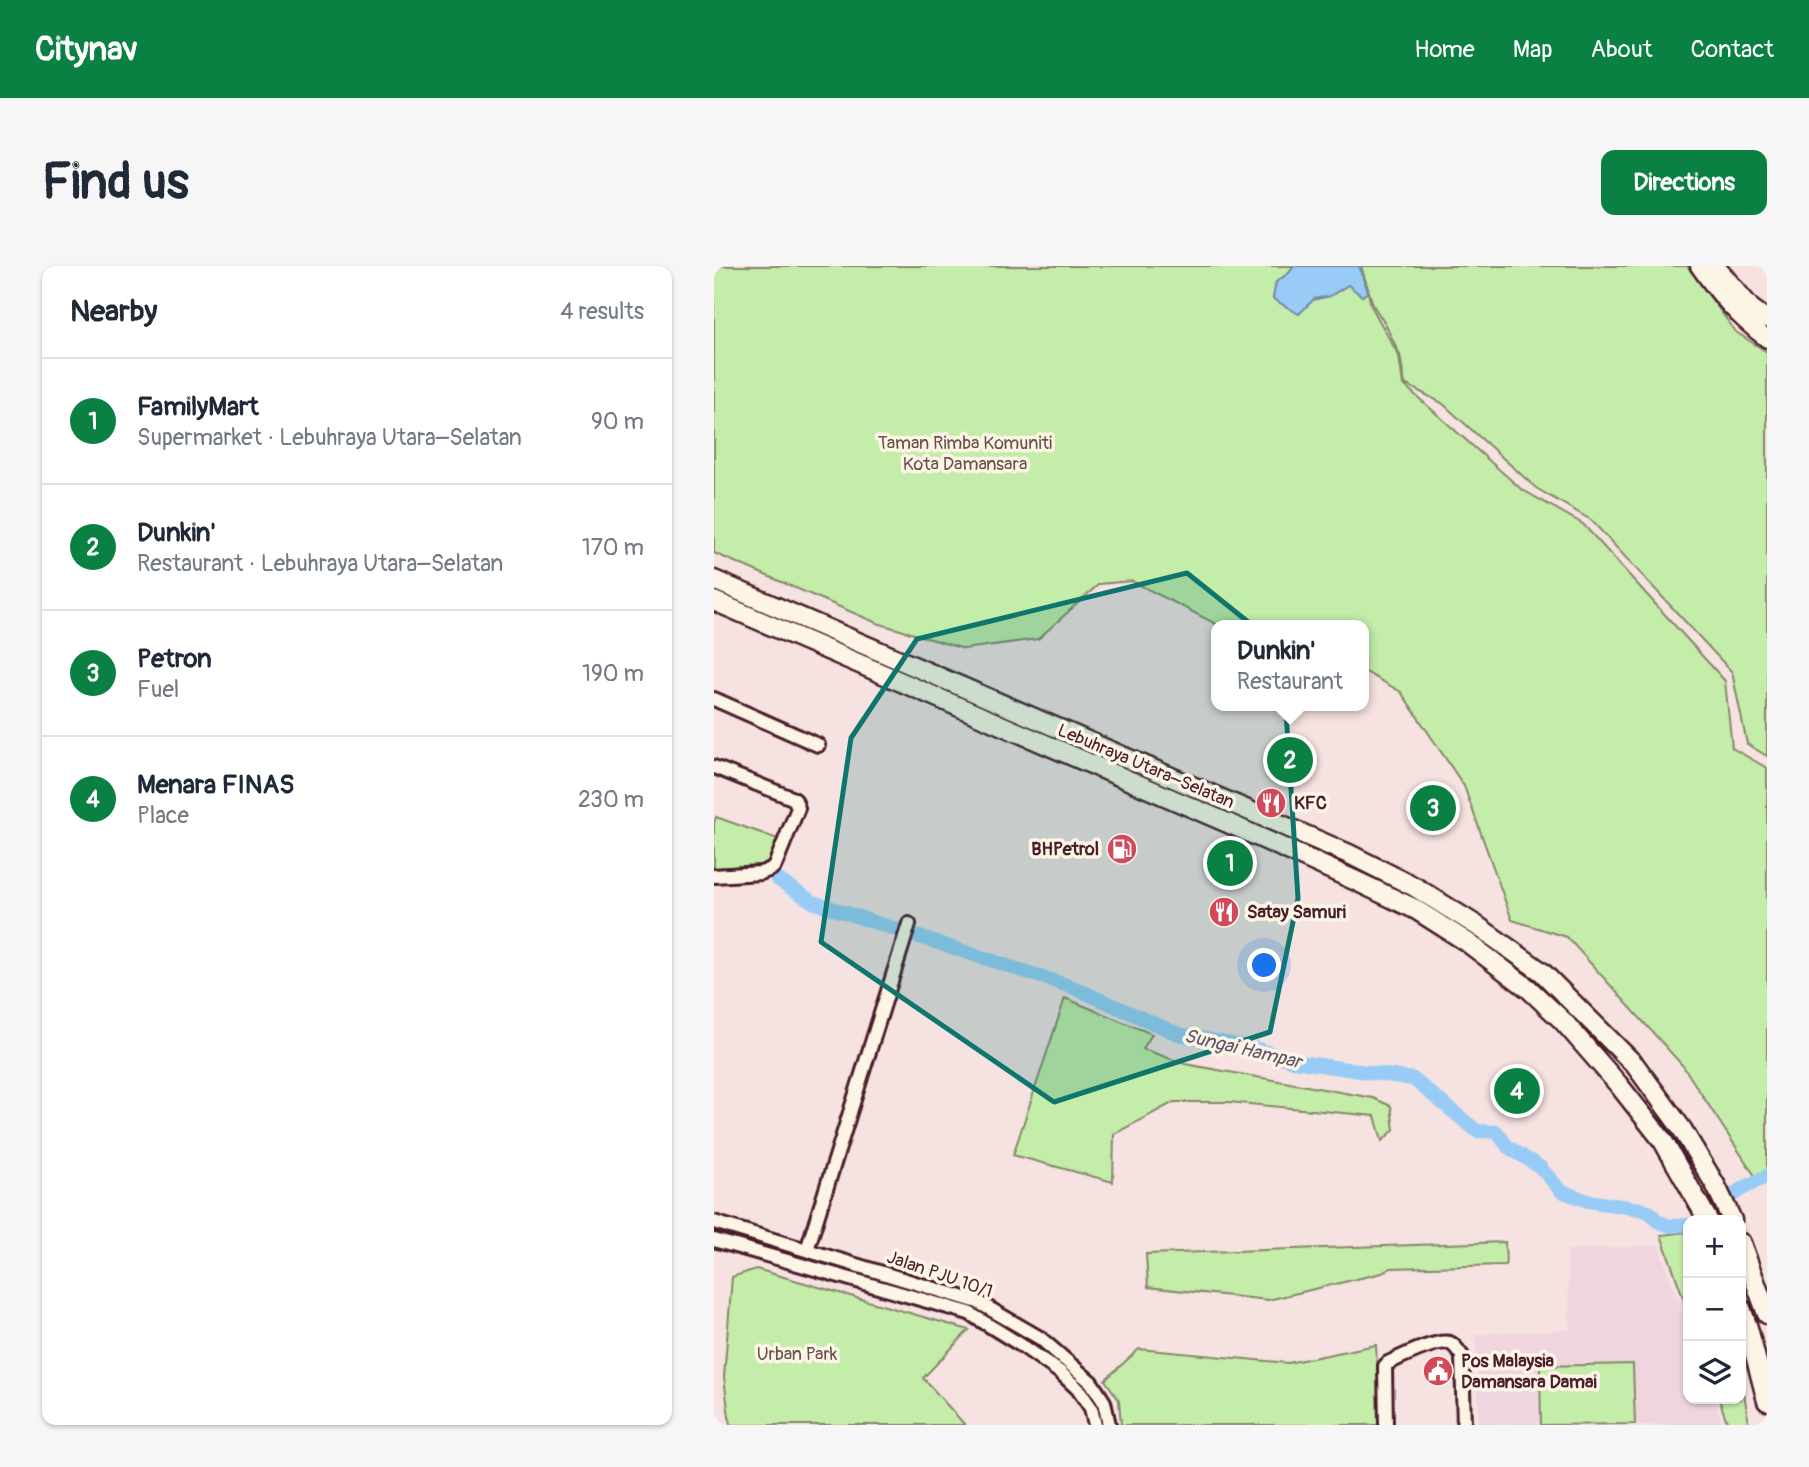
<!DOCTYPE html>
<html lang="en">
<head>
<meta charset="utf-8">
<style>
  body { margin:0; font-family:Pangolin,sans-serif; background:#f6f6f7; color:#1f2937 }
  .controls { position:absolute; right:21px; bottom:21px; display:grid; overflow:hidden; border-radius:14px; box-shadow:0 2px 5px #0004 }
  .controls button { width:63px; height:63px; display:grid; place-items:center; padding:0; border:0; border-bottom:2px solid #e0e1e3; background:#fff; color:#1f2937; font:35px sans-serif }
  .you { position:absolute; left:551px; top:700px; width:24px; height:24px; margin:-18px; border:5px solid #fff; border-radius:50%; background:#1a73e8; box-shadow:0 0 0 10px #1a73e833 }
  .badge { display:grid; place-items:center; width:46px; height:46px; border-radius:50%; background:#0b8043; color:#fff; font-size:23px; font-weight:700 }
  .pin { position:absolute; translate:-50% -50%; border:4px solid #fff; box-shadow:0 2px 7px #0006 }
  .popup { position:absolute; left:497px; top:354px; width:158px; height:91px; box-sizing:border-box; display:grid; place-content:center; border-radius:14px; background:#fff; filter:drop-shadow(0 2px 5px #0005); font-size:23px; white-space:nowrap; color:#747a83 }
  .popup b { font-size:26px; color:#1f2937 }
  .popup::after { content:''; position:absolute; left:50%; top:100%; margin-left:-14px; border:14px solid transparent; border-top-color:#fff }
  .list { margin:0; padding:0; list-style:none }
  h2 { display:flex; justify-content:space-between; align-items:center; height:91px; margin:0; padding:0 28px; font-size:30px }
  h2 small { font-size:23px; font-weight:400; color:#747a83 }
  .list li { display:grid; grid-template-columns:46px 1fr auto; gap:21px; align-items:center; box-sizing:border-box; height:126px; padding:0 28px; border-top:2px solid #e0e1e3 }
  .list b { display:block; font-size:26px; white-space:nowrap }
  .list p { margin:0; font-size:23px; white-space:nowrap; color:#747a83 }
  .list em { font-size:23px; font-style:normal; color:#747a83 }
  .icon { flex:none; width:38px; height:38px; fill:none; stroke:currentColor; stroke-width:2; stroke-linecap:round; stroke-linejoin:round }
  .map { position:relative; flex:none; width:1053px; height:1159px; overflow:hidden; border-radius:14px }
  header { display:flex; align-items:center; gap:42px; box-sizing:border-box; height:98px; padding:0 35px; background:#0b8043; color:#fff }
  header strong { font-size:33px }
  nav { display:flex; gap:38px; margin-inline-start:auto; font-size:24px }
  .intro { display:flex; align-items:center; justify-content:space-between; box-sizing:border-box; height:168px; padding:0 42px }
  h1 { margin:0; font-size:49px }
  .button { padding:18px 32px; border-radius:14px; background:#0b8043; color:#fff; font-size:24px; font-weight:700 }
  main { display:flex; gap:42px; padding:0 42px }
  aside { flex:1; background:#fff; border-radius:14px; box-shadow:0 2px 5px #0004 }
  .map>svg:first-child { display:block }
  .built { fill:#f0d5df }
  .green { fill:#c3eda9; stroke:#86866a; stroke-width:2 }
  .water { fill:#98ccf6; stroke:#7987a5; stroke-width:2 }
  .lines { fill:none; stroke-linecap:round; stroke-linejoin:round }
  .river { stroke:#98ccf6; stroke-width:14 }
  .minor-casing { stroke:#4a1f2b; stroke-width:18 }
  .major-casing { stroke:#4a1f2b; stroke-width:21 }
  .highway-casing { stroke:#4a1f2b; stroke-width:23 }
  .minor { stroke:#fcf5e5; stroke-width:12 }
  .major { stroke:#fcf5e5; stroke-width:16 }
  .highway { stroke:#fcf5e5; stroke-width:18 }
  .marked { fill:#0f766e; fill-opacity:0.2; stroke:#0f766e; stroke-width:5; stroke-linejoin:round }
  .labels { text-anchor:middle; stroke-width:7; stroke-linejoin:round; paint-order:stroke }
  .park-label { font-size:18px; fill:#68524a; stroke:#fcf5e5 }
  .street-label { font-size:18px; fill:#4a1f2b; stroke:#fcf5e5 }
  .poi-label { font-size:18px; font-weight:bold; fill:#4a1f2b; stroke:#fcf5e5; text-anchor:start }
  .water-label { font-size:19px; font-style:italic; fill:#615368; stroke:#fcf5e5 }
</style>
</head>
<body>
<header>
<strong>Citynav</strong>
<nav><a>Home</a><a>Map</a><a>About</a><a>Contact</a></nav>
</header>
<div class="intro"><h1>Find us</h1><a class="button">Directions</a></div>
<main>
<aside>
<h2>Nearby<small>4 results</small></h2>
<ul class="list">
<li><span class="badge">1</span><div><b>FamilyMart</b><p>Supermarket · Lebuhraya Utara–Selatan</p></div><em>90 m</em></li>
<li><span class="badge">2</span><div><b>Dunkin'</b><p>Restaurant · Lebuhraya Utara–Selatan</p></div><em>170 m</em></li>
<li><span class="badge">3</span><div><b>Petron</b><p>Fuel</p></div><em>190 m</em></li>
<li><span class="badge">4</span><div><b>Menara FINAS</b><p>Place</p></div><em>230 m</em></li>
</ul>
</aside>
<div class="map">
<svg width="1053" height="1159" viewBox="0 0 1053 1159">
  <rect width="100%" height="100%" fill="#f5e2e1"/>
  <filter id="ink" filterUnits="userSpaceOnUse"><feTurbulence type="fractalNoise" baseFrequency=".0143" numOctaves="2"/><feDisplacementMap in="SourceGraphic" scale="14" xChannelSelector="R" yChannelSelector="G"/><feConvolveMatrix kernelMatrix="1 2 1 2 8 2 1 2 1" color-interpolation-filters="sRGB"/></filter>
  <g filter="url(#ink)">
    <path class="built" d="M944,979L974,1063V1133H1000L1009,1159H765L762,1068L856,1064L853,984Z"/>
    <path class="green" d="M0,0H580L575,7L562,16L559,33L572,40L616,30L635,18L648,30L654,26L657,40L685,90L689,118L807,223L869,258L1011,415L1018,482L1053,502V904L1041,910L969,800L853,671L798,654L750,520L687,426L650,405V359H504L418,315L385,318L324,373L250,383L163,357L0,287Z
      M647,0H973L1022,66L1053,86V490L1033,478L1018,406L877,254L822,222L728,137L691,118L686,89L671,58L659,39Z
      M2,551L64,573L54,595L47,599L0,602V557Z
      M351,732L438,768L429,783L471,798L659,832L677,840L680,864L668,875L661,850L515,836H460L400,868L399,916L299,889Z
      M974,966V1045L947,969Z
      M791,976L792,999L677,1002L668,1007L554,1034L434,1021L432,988Z
      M42,1003L255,1064L209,1112L251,1159H16L10,1111L18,1011Z
      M662,1079L666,1159H407L405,1134L391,1114L425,1083L574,1097Z
      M919,1098L921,1158L827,1159L826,1100Z
      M1027,1107L1035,1159H1014L1005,1133H1027Z"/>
    <path class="water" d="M580,0H645L654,26L648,30L634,19L616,30L600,33L585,48L559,33L562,16L575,7Z"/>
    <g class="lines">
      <path class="river" d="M63,613L99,636L358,721L464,768L548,784L579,795L699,813L763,865L783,866L794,881L826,901L847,925L874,935L926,943L937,947L943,955L956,960L974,959
        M983,954L1026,924L1053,910"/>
      <g class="minor-casing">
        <path id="minor" d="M0,433L104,479
          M0,501L78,532L81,534L84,542L61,599L57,603L47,607L0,610
          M0,956L264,1036L326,1072L377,1116L390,1136L395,1159
          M0,974L255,1047L310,1081L347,1107L364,1123L377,1142L381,1159
          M93,984L195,658
          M672,1159L671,1100L674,1097C687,1091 722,1073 736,1077C741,1079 745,1086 748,1090L750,1159"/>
      </g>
      <g class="major-casing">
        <path id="major" d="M985,0C1006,30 1024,51 1053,73
          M1002,0L1038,42L1053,53"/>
      </g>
      <g class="highway-casing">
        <path id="highway" d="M0,314L566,558L635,588L701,621L765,661L828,706L921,799L968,863L1002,920L1018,954
          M0,335L516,558L640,614L701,643L753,676L815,723L849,755L904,818L949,875L994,954
          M1027,977L1053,1048
          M1027,1042L1034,1062L1053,1135"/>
      </g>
      <use href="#minor" class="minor"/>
      <use href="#major" class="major"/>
      <use href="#highway" class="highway"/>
    </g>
  </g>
  <path class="marked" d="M473,307L568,383L584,632L556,766L340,836L107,676L137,472L203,373Z"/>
  <defs>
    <g id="restaurant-disc" transform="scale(1.575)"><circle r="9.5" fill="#d1495b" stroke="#fcf5e5"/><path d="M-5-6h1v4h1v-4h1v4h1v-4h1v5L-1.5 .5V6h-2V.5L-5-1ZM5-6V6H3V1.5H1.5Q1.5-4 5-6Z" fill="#fff"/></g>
    <g id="fuel-disc" transform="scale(1.575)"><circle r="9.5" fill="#d1495b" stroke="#fcf5e5"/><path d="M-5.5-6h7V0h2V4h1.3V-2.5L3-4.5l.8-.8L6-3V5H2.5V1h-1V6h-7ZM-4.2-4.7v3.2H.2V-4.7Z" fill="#fff"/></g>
    <g id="civic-disc" transform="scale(1.575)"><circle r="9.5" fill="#d1495b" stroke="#fcf5e5"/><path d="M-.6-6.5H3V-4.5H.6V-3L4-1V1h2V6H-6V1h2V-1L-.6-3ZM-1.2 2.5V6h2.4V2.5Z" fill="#fff"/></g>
  </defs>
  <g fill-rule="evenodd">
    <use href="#restaurant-disc" x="557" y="537"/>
    <use href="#fuel-disc" x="408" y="583"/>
    <use href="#restaurant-disc" x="510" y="646"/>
    <use href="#civic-disc" x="724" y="1105"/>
  </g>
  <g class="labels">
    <g class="park-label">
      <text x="251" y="183">Taman Rimba Komuniti<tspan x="251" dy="21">Kota Damansara</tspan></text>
      <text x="83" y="1094">Urban Park</text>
    </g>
    <g class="street-label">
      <text transform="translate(432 500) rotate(23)" y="6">Lebuhraya Utara–Selatan</text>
      <text transform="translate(226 1008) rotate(19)" y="6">Jalan PJU 10/1</text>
    </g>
    <g class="poi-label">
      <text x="580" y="543">KFC</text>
      <text x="385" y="589" text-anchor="end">BHPetrol</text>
      <text x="533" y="652">Satay Samuri</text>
      <text x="747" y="1101">Pos Malaysia<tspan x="747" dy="21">Damansara Damai</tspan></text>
    </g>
    <g class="water-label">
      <text transform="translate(529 782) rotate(13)" y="7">Sungai Hampar</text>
    </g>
  </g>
</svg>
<div class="controls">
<button>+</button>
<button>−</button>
<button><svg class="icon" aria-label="layers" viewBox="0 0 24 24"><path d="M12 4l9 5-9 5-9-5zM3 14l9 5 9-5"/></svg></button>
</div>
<div class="you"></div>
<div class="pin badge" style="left:516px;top:597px">1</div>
<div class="pin badge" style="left:576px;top:494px">2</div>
<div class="popup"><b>Dunkin'</b>Restaurant</div>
<div class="pin badge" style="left:719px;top:542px">3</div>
<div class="pin badge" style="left:803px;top:825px">4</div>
</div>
</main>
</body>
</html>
